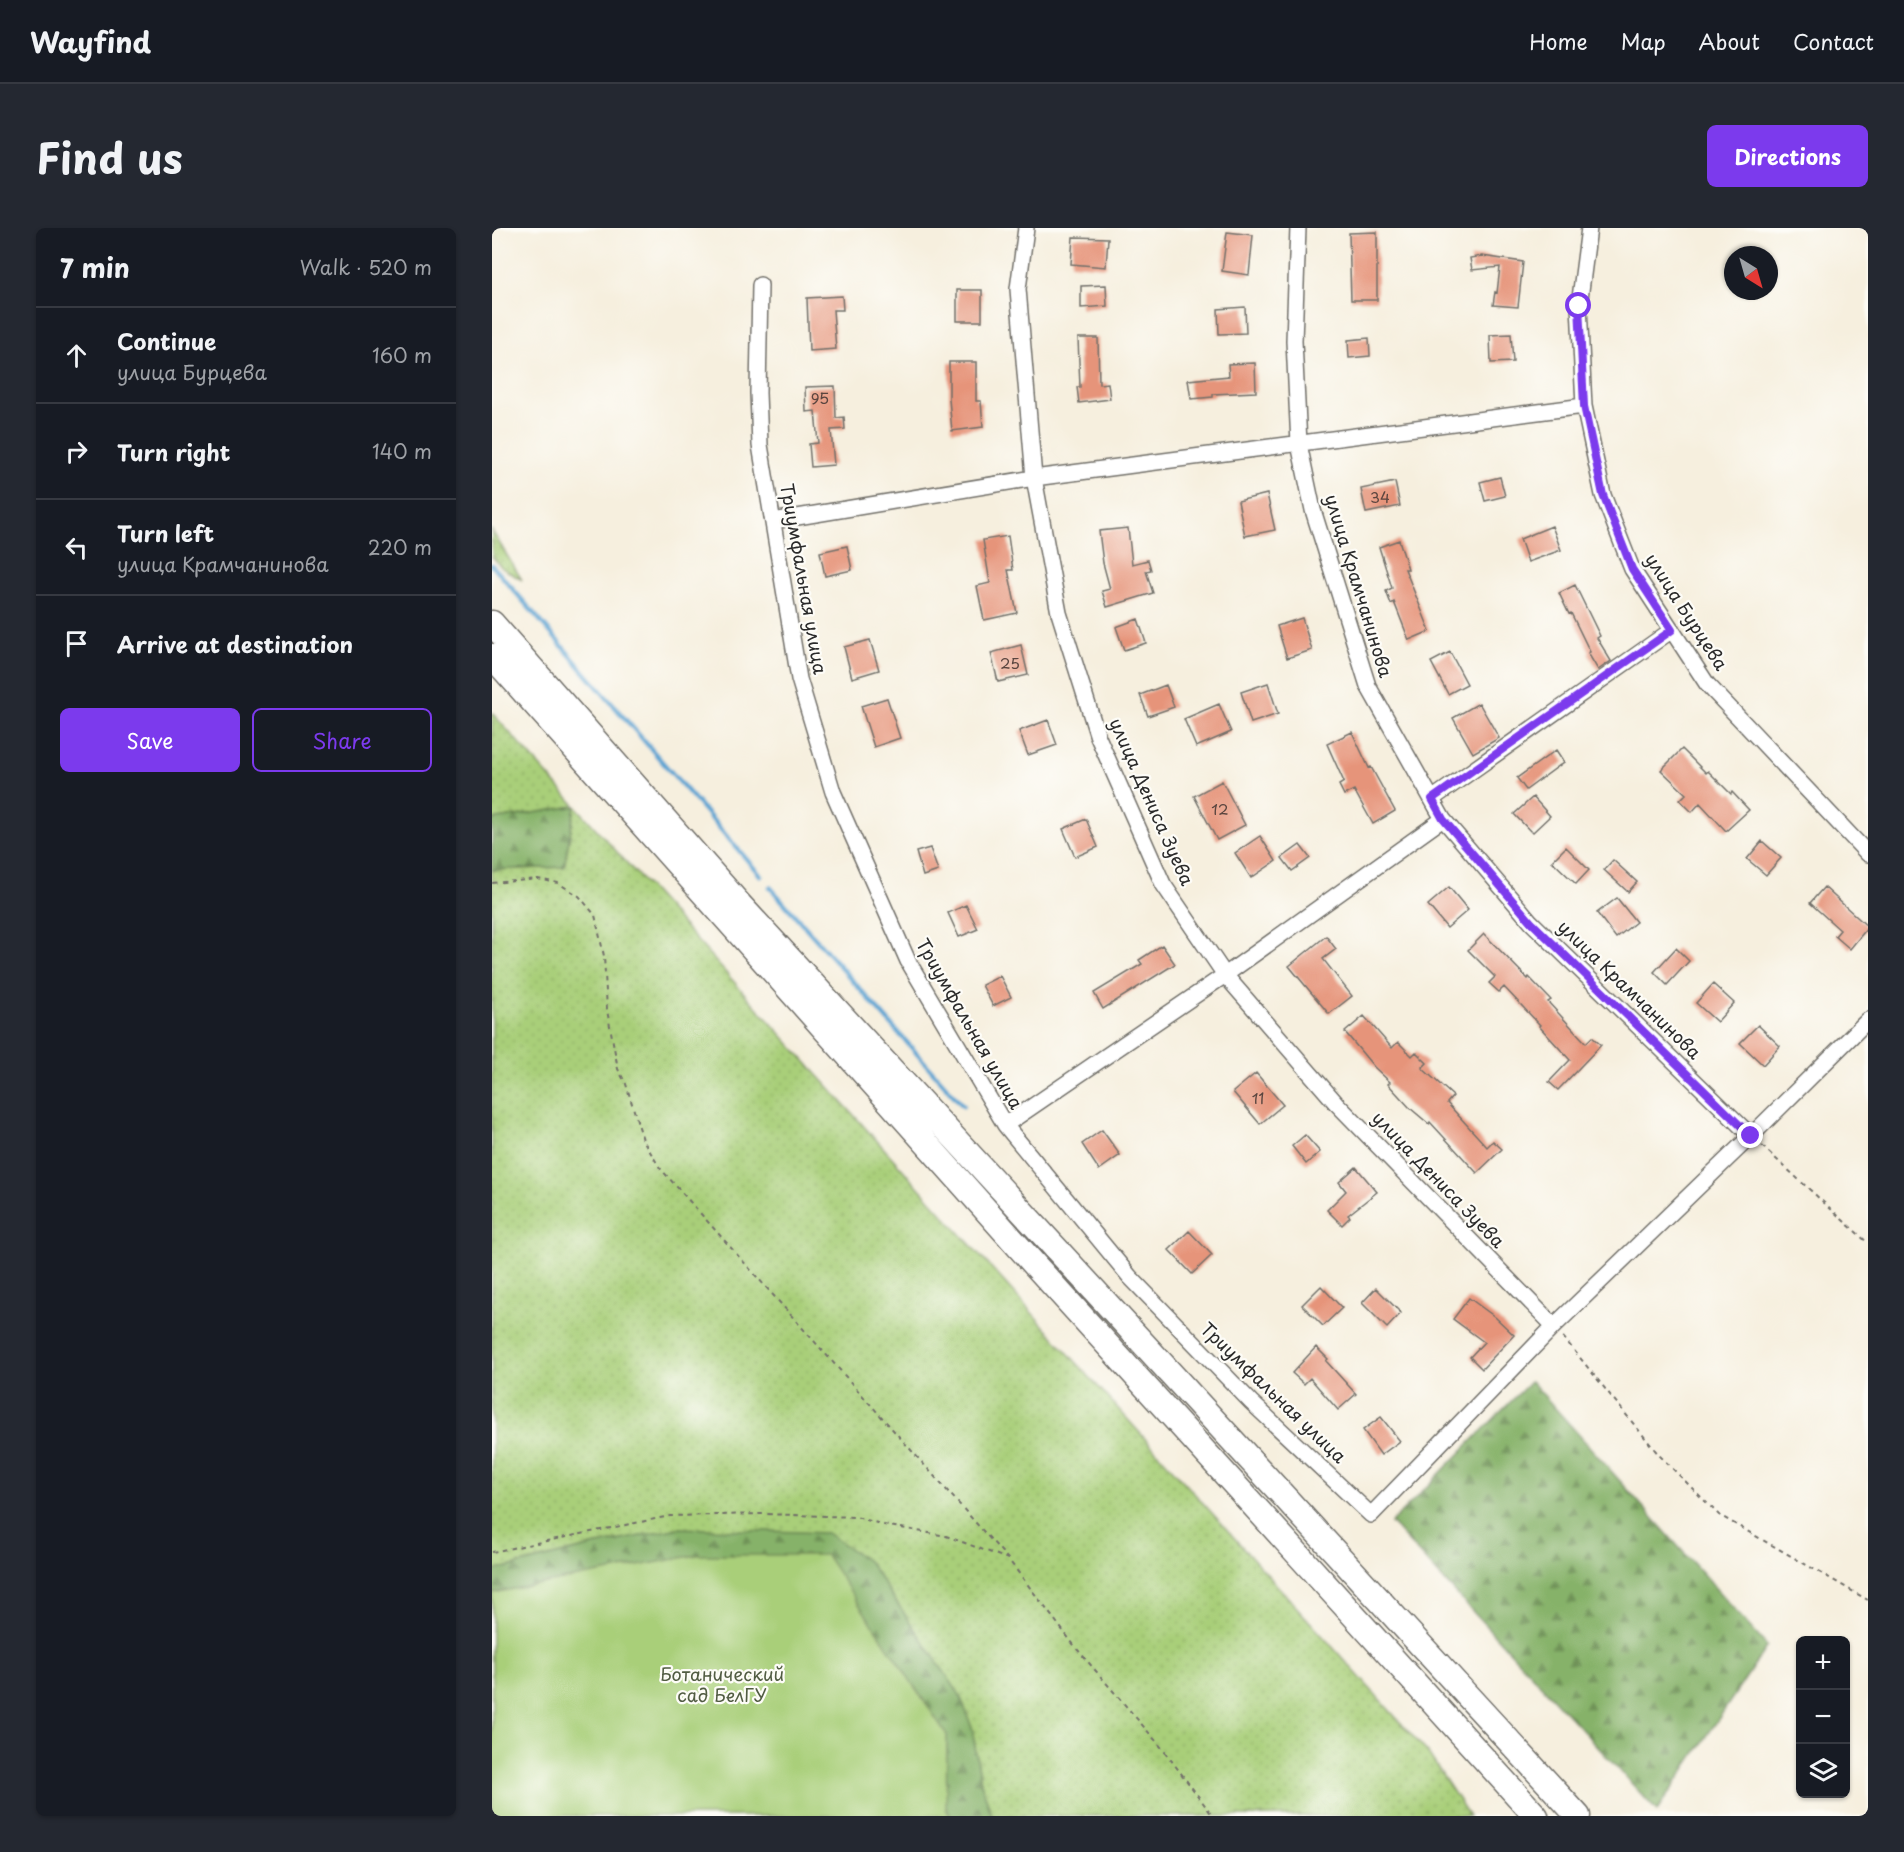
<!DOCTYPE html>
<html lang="en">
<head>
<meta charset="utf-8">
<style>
  body { margin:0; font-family:"Playpen Sans",sans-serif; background:#242831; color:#f1f3f6 }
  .controls { position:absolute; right:18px; bottom:18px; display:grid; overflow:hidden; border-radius:9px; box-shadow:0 2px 4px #0004 }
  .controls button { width:54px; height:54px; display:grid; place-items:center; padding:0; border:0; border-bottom:2px solid #363941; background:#171b24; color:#f1f3f6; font:30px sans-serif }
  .compass { position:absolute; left:1232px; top:18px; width:54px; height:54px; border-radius:50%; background:#171b24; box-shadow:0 2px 4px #0004; rotate:143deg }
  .stop { position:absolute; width:18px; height:18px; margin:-14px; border:4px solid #7c3aed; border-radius:50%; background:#fff }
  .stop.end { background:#7c3aed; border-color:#fff; box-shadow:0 2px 6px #0008 }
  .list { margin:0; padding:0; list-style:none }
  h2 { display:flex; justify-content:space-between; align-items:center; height:78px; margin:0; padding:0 24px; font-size:26px }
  h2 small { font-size:20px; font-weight:400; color:#9ea1a6 }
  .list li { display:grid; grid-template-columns:39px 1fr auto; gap:18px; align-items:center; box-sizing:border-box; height:96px; padding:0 24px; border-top:2px solid #363941 }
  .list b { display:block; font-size:22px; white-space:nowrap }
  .list p { margin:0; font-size:20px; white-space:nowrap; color:#9ea1a6 }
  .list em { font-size:20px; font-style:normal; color:#9ea1a6 }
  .actions { display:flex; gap:12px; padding:18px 24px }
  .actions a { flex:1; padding:14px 0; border:2px solid #7c3aed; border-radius:9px; text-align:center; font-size:21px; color:#7c3aed }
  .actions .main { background:#7c3aed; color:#fff }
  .icon { flex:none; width:33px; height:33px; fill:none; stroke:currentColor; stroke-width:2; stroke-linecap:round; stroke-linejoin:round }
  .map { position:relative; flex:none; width:1376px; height:1588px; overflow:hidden; border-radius:9px }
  header { display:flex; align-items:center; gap:36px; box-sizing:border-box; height:84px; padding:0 30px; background:#171b24; border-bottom:2px solid #363941 }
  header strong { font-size:28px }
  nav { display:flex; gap:33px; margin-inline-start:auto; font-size:21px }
  .intro { display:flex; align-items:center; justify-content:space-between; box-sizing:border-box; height:144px; padding:0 36px }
  h1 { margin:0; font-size:42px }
  .button { padding:15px 27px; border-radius:9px; background:#7c3aed; color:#fff; font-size:21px; font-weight:700 }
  main { display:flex; gap:36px; padding:0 36px }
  aside { flex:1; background:#171b24; border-radius:9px; box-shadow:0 2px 4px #0004 }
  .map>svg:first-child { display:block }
  .grass { fill:url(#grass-dots); stroke:#6a7d52; stroke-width:1.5 }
  .forest { fill:url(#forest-firs); stroke:#586e4a; stroke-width:1.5 }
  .park { fill:#a9cf79; stroke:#6a7d52; stroke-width:1.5 }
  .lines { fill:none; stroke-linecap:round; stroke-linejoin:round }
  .stream { stroke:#5aa3d2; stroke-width:4.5 }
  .building { fill:#e6947a }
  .minor-casing { stroke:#72706a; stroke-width:18 }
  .primary-casing { stroke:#72706a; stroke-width:27 }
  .path { stroke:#72706a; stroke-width:2; stroke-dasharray:4.5 4.5; stroke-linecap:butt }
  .minor { stroke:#fff; stroke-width:15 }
  .primary { stroke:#fff; stroke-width:24 }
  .route { stroke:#7c3aed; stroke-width:8 }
  .labels { text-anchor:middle; stroke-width:4.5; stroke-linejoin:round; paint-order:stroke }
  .number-label { font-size:15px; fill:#5a453f }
  .street-label { font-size:18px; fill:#2b2b2b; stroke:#fdfcf7 }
  .park-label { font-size:18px; fill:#515c42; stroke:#fdfcf7 }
</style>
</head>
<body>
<header>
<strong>Wayfind</strong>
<nav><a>Home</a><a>Map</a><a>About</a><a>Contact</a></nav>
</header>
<div class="intro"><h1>Find us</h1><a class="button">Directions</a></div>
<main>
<aside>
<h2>7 min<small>Walk · 520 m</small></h2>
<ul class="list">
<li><svg class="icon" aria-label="ahead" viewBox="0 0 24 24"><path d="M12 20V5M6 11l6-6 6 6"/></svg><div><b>Continue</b><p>улица Бурцева</p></div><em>160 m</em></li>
<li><svg class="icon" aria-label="right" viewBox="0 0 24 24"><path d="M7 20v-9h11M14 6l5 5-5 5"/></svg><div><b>Turn right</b></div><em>140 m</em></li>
<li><svg class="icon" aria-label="left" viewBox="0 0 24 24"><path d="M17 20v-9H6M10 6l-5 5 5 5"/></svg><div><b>Turn left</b><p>улица Крамчанинова</p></div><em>220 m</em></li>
<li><svg class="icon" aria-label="arrive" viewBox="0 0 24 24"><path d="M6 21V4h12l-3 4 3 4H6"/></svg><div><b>Arrive at destination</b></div></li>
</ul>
<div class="actions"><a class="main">Save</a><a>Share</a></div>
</aside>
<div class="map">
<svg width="1376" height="1588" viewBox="0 0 1376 1588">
  <defs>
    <pattern id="grass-dots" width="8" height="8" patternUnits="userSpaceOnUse" patternTransform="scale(1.5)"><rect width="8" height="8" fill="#a9cf79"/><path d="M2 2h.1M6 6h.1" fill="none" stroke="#92b269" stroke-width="1.8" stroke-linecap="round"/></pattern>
    <pattern id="forest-firs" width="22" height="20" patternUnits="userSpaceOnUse" patternTransform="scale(1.5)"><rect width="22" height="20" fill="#86b269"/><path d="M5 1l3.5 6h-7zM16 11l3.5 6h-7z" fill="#6e9157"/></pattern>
  </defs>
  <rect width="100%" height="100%" fill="#fdfcf7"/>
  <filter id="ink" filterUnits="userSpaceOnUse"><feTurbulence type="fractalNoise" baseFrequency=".0167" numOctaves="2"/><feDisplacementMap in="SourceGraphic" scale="12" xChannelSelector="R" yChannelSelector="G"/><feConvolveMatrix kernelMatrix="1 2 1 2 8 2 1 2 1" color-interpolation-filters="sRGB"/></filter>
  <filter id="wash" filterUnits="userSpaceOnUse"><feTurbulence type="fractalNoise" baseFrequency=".008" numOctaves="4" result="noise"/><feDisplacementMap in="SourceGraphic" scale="24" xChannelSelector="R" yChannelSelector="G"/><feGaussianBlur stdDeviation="1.35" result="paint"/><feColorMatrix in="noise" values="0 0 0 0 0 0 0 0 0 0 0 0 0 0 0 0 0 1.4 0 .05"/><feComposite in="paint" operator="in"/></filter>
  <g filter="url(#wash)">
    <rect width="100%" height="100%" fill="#f6efde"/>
    <path class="grass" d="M0,303L30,352L10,340L0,328Z
      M0,485L936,1525L977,1588H500L489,1555L480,1500L377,1334L187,1300L101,1318L0,1343V642L72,639L83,579L0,592Z"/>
    <path class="forest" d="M83,578L72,639L0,642V592Z
      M1039,1153L1275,1418L1165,1583L899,1295Z
      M187,1300L335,1305L377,1334L468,1467L480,1500L489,1555L500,1588H459L454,1582L455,1507L205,1327L0,1365V1343L101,1318Z"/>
    <path class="park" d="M205,1327H334L455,1507L454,1582L459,1588H0V1365Z"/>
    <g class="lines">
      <path class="stream" d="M0,337L269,648
        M278,659L471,878"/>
    </g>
    <g id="blocks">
      <path class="building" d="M735,4L761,7L757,47L730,43Z
        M885,4V72H859L857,5Z
        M581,9L616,10L614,39L579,36Z
        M990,28L1031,34L1026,79L1001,77L1003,64L1005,65L1008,39L980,42L978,30Z
        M614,57L615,78L589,80V58Z
        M465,62H490V93H465Z
        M350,68L351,82H341L344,121L317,123L315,70Z
        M753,79L754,105L727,106L726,81Z
        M1019,106L1021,134L999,135L998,107Z
        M586,110H606L607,156L616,155L618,171L587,175L585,159H588Z
        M877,110L878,128L857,130L856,112Z
        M457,134H484V173H489L491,199L460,203L457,171Z
        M763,135L764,164L721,166V169L699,171L696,152L737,148L736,136Z
        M343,158L344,190L352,189L353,201L339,202L342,237L319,239L317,216L326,215L323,183L314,184L313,159Z
        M1008,249L1013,268L993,273L988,254Z
        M903,254L908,278L874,285L869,261Z
        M775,266L783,302L753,308L746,273Z
        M1060,298L1069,322L1036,334L1028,311Z
        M636,300L640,336L656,332L659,342L654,343L661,365L615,379L610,363L618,361L611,335L607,303Z
        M516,308L521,342H516L525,385L492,392L485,358L498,355L491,312Z
        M907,312L916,341H913L938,403L917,412L902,374L899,376L894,363L900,360L887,319Z
        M355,318L360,342L333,348L328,324Z
        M1083,357L1108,408L1105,410L1119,433L1106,442L1096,425L1098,424L1079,385L1077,386L1067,365Z
        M810,390L820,422L795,430L785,398Z
        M646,391L654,415L632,422L624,399Z
        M378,412L387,442L360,450L352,419Z
        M529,417L536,447L506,454L499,425Z
        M958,424L975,456L956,466L939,434Z
        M776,455L786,486L759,495L749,464Z
        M674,457L682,479L656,488L648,467Z
        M395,470L408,510L382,519L369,478Z
        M987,475L1007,510L981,525L961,490Z
        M727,476L739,504L704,519L692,491Z
        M556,492L565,517L536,527L527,503Z
        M860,504L877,540L879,539L903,583L881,596L862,562L852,567L847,557L852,554L835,516Z
        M1190,521L1214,545L1216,543L1239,566L1240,564L1257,582L1234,603L1208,575L1200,584L1188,572L1194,566L1169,542Z
        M1064,522L1072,534L1034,562L1025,550Z
        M730,553L753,597L725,612L702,568Z
        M1041,569L1058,588L1040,605L1022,586Z
        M594,591L606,619L583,629L571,601Z
        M768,608L784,633L759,650L743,625Z
        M1270,613L1289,630L1274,647L1255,631Z
        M808,617L818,630L800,643L790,630Z
        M1074,619L1097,642L1084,656L1060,633Z
        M438,620L446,643L431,648L424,624Z
        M1121,632L1145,654L1136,664L1112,642Z
        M957,659L976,682L955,700L936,677Z
        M1332,659L1376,699L1358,721L1343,708L1348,702L1318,675Z
        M1125,670L1144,694L1124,710L1105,685Z
        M474,677L486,701L467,709L456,685Z
        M992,706L1036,751L1037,749L1059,772L1056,774L1094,815L1100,809L1109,817L1066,862L1057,854L1078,832L1047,798L1048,797L1012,759L1007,764L997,755L1003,749L976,722Z
        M834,708L844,721L831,731L860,768L837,786L797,738Z
        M670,717L683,736L611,781L602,765L650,736L647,732Z
        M1184,720L1197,733L1175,757L1162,744Z
        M508,748L519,769L501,778L490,757Z
        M1221,756L1242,775L1225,794L1204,775Z
        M872,788L900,820L906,814L920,828L924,824L935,835L930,840L961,868L955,875L995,919L1001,913L1010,921L985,945L938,894L937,896L918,880L896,856L898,854L882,839L853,804Z
        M1266,797L1288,818L1271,837L1248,815Z
        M764,845L791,877L768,896L741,864Z
        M610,902L628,927L607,942L590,916Z
        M813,907L828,924L814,936L800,918Z
        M864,939L885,964L856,987L858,989L850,997L835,982L854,963L847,954Z
        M697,1003L720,1027L700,1046L677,1022Z
        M829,1058L850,1080L831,1098L810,1077Z
        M884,1060L909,1085L895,1100L870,1075Z
        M977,1070L1003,1089L1022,1107L990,1141L978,1129L992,1114L961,1091Z
        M824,1119L836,1131L834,1133L864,1166L846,1182L818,1150L812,1156L800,1145Z
        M889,1189L908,1213L889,1227L871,1202Z"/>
    </g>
  </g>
  <g filter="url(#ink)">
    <use href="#blocks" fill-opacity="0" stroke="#72706a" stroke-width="1.5"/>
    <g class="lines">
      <g class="minor-casing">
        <path id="minor" d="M534,0L526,61L542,250L567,385L606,509L671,656L733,747L844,875L1062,1098
          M806,0L802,113L807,216L821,282L876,458L951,591L1039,694L1259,908
          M1097,0L1087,78L1092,178L1111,267L1140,341L1215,456L1376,626
          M268,57L266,165L268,217L307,451L341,564L416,733L513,897L638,1049L759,1174L879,1287L1062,1098L1259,908L1376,792
          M281,293L542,250L1092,178
          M940,571L1180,402
          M513,897L733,747L951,591"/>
      </g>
      <g class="primary-casing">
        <path id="primary" d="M0,395L248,677L1086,1588
          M0,428L542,1036L1044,1588"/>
      </g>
      <path class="path" d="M0,655L46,651L66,655L87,668L103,687L112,728L115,782L126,841L134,856L151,912L168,940L516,1331
        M1270,918L1376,1015
        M1071,1109L1167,1227L1227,1287L1376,1372
        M0,1324L178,1288L272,1286L364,1289L392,1297L454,1308L516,1331L585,1421L670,1520L721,1588"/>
      <use href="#minor" class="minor"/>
      <use href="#primary" class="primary"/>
    </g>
  </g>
  <g class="lines" filter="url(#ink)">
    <path class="route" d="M1087,78L1092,178L1111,267L1140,341L1180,402L940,571L951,591L1039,694L1259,908"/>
  </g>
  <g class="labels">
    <g class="number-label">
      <text x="328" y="176">95</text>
      <text x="888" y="275">34</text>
      <text x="518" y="441">25</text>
      <text x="728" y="587">12</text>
      <text x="766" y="876">11</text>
    </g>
    <g class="street-label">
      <text transform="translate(311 351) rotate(80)" y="6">Триумфальная улица</text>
      <text transform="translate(866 358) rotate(73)" y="6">улица Крамчанинова</text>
      <text transform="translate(1194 384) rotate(57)" y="6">улица Бурцева</text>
      <text transform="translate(659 574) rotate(66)" y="6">улица Дениса Зуева</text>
      <text transform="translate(1137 762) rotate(44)" y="6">улица Крамчанинова</text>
      <text transform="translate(477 796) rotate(60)" y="6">Триумфальная улица</text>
      <text transform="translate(946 952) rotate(46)" y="6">улица Дениса Зуева</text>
      <text transform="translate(781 1165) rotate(44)" y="6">Триумфальная улица</text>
    </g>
    <g class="park-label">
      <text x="230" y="1453">Ботанический<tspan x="230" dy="21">сад БелГУ</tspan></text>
    </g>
  </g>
</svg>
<div class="controls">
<button>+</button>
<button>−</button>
<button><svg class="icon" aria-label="layers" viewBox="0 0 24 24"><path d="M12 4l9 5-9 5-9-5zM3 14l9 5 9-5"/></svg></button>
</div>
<svg class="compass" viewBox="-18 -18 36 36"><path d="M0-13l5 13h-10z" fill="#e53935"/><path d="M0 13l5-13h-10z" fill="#9ea1a6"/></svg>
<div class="stop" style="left:1087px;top:78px"></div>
<div class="stop end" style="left:1259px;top:908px"></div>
</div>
</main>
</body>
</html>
